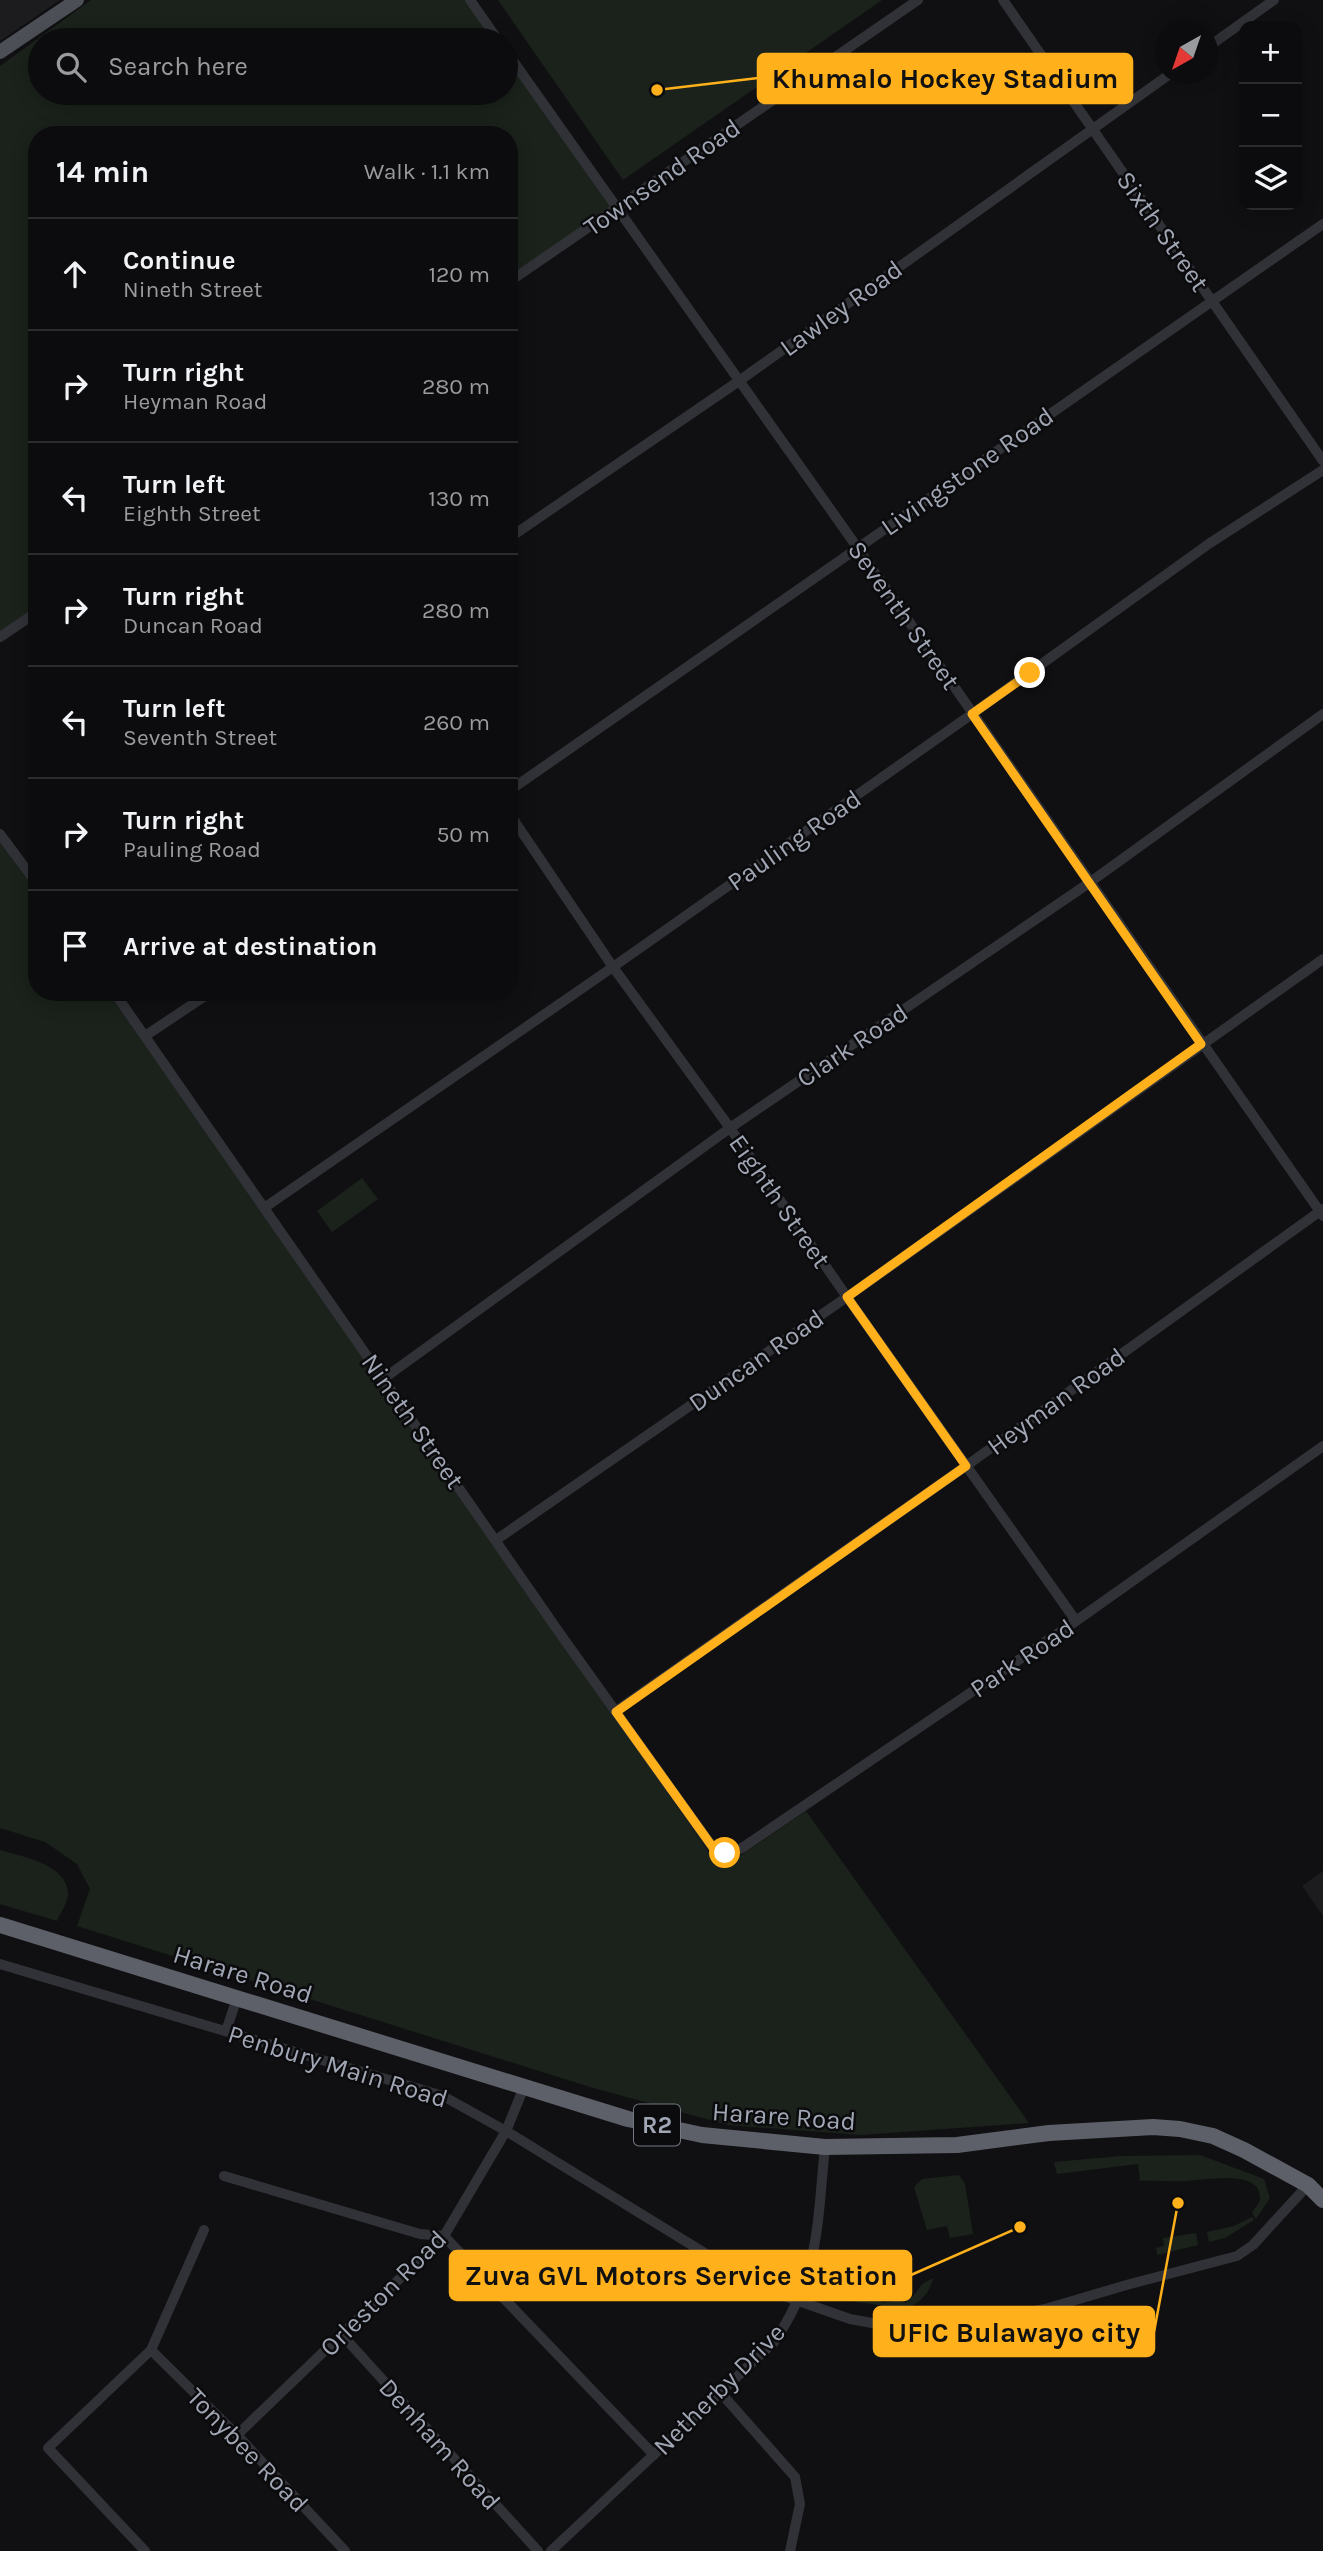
<!DOCTYPE html>
<html lang="en">
<head>
<meta charset="utf-8">
<style>
  body { margin:0; font-family:Karla,sans-serif; background:#1a1a1c; color:#f1f3f6 }
  .controls { position:absolute; right:21px; top:21px; display:grid; overflow:hidden; border-radius:14px; box-shadow:0 4px 18px #0003 }
  .controls button { width:63px; height:63px; display:grid; place-items:center; padding:0; border:0; border-bottom:2px solid #2c2c2e; background:#0c0c0e; color:#f1f3f6; font:35px sans-serif }
  .compass { position:absolute; left:1155px; top:21px; width:63px; height:63px; border-radius:50%; background:#0c0c0e; box-shadow:0 4px 18px #0003; rotate:220deg }
  .stop { position:absolute; width:21px; height:21px; margin:-16px; border:5px solid #ffb01b; border-radius:50%; background:#fff }
  .stop.end { background:#ffb01b; border-color:#fff; box-shadow:0 2px 7px #0008 }
  .list { margin:0; padding:0; list-style:none }
  h2 { display:flex; justify-content:space-between; align-items:center; height:91px; margin:0; padding:0 28px; font-size:30px }
  h2 small { font-size:23px; font-weight:400; color:#9a9b9e }
  .list li { display:grid; grid-template-columns:46px 1fr auto; gap:21px; align-items:center; box-sizing:border-box; height:112px; padding:0 28px; border-top:2px solid #2c2c2e }
  .list b { display:block; font-size:26px; white-space:nowrap }
  .list p { margin:0; font-size:23px; white-space:nowrap; color:#9a9b9e }
  .list em { font-size:23px; font-style:normal; color:#9a9b9e }
  .icon { flex:none; width:38px; height:38px; fill:none; stroke:currentColor; stroke-width:2; stroke-linecap:round; stroke-linejoin:round }
  .map { position:relative; flex:none; width:1323px; height:2551px; overflow:hidden }
  .search { position:absolute; background:#0c0c0e; box-shadow:0 4px 18px #0003; left:28px; top:28px; width:490px; height:77px; display:flex; align-items:center; gap:18px; box-sizing:border-box; padding:0 24px; border-radius:38px; color:#9a9b9e; font-size:26px }
  .panel { position:absolute; background:#0c0c0e; box-shadow:0 4px 18px #0003; left:28px; top:126px; width:490px; height:875px; border-radius:28px }
  .map>svg:first-child { display:block }
  .built { fill:#1c1c1f }
  .green { fill:#1a221b }
  .lines { fill:none; stroke-linecap:round; stroke-linejoin:round }
  .minor { stroke:#313237; stroke-width:10 }
  .major { stroke:#4d4f57; stroke-width:14 }
  .highway { stroke:#5d6069; stroke-width:16 }
  .route { stroke:#ffb01b; stroke-width:9 }
  .labels { text-anchor:middle; stroke-width:5; stroke-linejoin:round; paint-order:stroke }
  .shield { fill:#0b0b0d; stroke:#737882; stroke-width:2 }
  .shield-label { font-size:24px; font-weight:bold; fill:#a0a6b4 }
  .street-label { font-size:26px; fill:#a0a6b4; stroke:#0b0b0d }
  .leader { fill:none; stroke:#ffb01b; stroke-width:2.5 }
  .callout-dot { fill:#ffb01b; stroke:#0b0b0d; stroke-width:2.5 }
  .callout { fill:#ffb01b; stroke:#ffb01b; stroke-width:2.5 }
  .callout-label { font-size:28px; text-anchor:middle; font-weight:bold; fill:#111 }
</style>
</head>
<body>
<div class="map">
<svg width="1323" height="2551" viewBox="0 0 1323 2551">
  <rect width="100%" height="100%" fill="#101012"/>
  <path class="built" d="M0,0H60L0,41Z
    M1323,1871V1916L1302,1886Z"/>
  <path class="green" d="M91,0H472L499,40H40V93H506V49L616,208L509,283V135H37V609L0,634V66Z
    M498,0H882L623,180Z
    M0,842L37,893V992H108L711,1855L737,1858L806,1811L1029,2123L861,2135L728,2125L590,2087L77,1926L90,1889L77,1864L45,1842L0,1828Z
    M362,1178L378,1199L332,1232L317,1211Z
    M0,1850C22,1857 69,1864 68,1895C67,1903 60,1914 57,1921L0,1904Z
    M1200,2155L1264,2179L1270,2198L1256,2219L1252,2213C1254,2208 1260,2204 1260,2199C1262,2167 1200,2181 1184,2181C1169,2182 1155,2180 1140,2181L1138,2164L1057,2174L1054,2162L1121,2156Z
    M959,2175L965,2184L973,2234L950,2238L947,2226L927,2230L914,2187L922,2179Z
    M1252,2217L1254,2220L1225,2238L1209,2242L1207,2232L1234,2226Z
    M1196,2233L1198,2245L1157,2255L1156,2248L1164,2246L1163,2238Z
    M849,2249L868,2260L870,2269L865,2282C868,2292 877,2294 882,2303L899,2300L905,2303C920,2293 914,2286 934,2278C921,2312 904,2310 872,2304C866,2303 856,2303 850,2300C844,2297 839,2289 834,2284L832,2266Z"/>
  <g class="lines">
    <path class="minor" d="M470,0L498,40
      M1003,0L1323,461
      M1208,47L1274,0
      M506,51L857,547L1323,1216
      M509,282L918,0
      M509,538L739,381L1170,74
      M0,637L37,612
      M509,791L1323,224
      M509,813L613,967L730,1128L847,1297L1076,1621
      M0,834L37,884
      M114,992L561,1635L714,1849C726,1854 731,1853 742,1848L1076,1621L1323,1446
      M145,1036L211,992
      M264,1208L613,967L972,714L1210,543L1323,470
      M383,1379L730,1128L1089,883L1323,714
      M496,1540L847,1297L1323,959
      M616,1711L966,1466L1323,1209
      M0,1964L443,2096L506,2131L747,2279L770,2291L850,2319L894,2327L969,2323L1045,2309L1130,2284L1237,2256L1253,2245L1308,2185
      M226,2031L237,1998
      M224,2176L420,2234L444,2236L654,2455
      M343,2336L538,2551
      M151,2350L237,2435L345,2551
      M720,2392L795,2477L800,2504L790,2551
      M237,2435L444,2236L506,2131L524,2087
      M145,2551L48,2448L151,2350L204,2230
      M551,2551L774,2342C820,2275 817,2224 825,2147"/>
    <path class="major" d="M0,52L77,0"/>
    <path class="highway" d="M0,1925L628,2119L702,2135L825,2147L957,2145L1049,2133L1153,2127L1180,2129L1213,2136L1244,2150L1308,2185L1323,2200"/>
  </g>
  <g class="lines">
    <path class="route" d="M725,1853L714,1849L616,1712L966,1466L847,1297L1201,1044L972,714L1030,673"/>
  </g>
  <g class="labels">
    <rect class="shield" x="634" y="2104.5" width="46" height="41" rx="5"/>
    <g class="shield-label">
      <text x="657" y="2133">R2</text>
    </g>
    <g class="street-label">
      <text transform="translate(662 177) rotate(-35)" y="9">Townsend Road</text>
      <text transform="translate(1163 231) rotate(55)" y="9">Sixth Street</text>
      <text transform="translate(841 308) rotate(-36)" y="9">Lawley Road</text>
      <text transform="translate(967 471) rotate(-35)" y="9">Livingstone Road</text>
      <text transform="translate(904 615) rotate(55)" y="9">Seventh Street</text>
      <text transform="translate(794 840) rotate(-35)" y="9">Pauling Road</text>
      <text transform="translate(852 1045) rotate(-34)" y="9">Clark Road</text>
      <text transform="translate(780 1201) rotate(55)" y="9">Eighth Street</text>
      <text transform="translate(756 1360) rotate(-35)" y="9">Duncan Road</text>
      <text transform="translate(1056 1401) rotate(-36)" y="9">Heyman Road</text>
      <text transform="translate(413 1421) rotate(55)" y="9">Nineth Street</text>
      <text transform="translate(1022 1658) rotate(-34)" y="9">Park Road</text>
      <text transform="translate(243 1974) rotate(17)" y="9">Harare Road</text>
      <text transform="translate(338 2066) rotate(17)" y="9">Penbury Main Road</text>
      <text transform="translate(784 2116) rotate(4)" y="9">Harare Road</text>
      <text transform="translate(383 2293) rotate(-45)" y="9">Orleston Road</text>
      <text transform="translate(719 2389) rotate(-45)" y="9">Netherby Drive</text>
      <text transform="translate(440 2444) rotate(48)" y="9">Denham Road</text>
      <text transform="translate(248 2450) rotate(46)" y="9">Tonybee Road</text>
    </g>
  </g>
  <path class="leader" d="M657 90L758 78M1020 2227L911 2275M1178 2203L1154 2332"/>
  <g class="callout-dot">
    <circle cx="657" cy="90" r="7"/>
    <circle cx="1020" cy="2227" r="7"/>
    <circle cx="1178" cy="2203" r="7"/>
  </g>
  <g class="callout">
    <rect x="758" y="54" width="374" height="49" rx="7"/>
    <rect x="450" y="2251" width="461" height="49" rx="7"/>
    <rect x="874" y="2307" width="280" height="49" rx="7"/>
  </g>
  <g class="callout-label">
    <text x="945" y="88">Khumalo Hockey Stadium</text>
    <text x="681" y="2285">Zuva GVL Motors Service Station</text>
    <text x="1014" y="2342">UFIC Bulawayo city</text>
  </g>
</svg>
<div class="controls">
<button>+</button>
<button>−</button>
<button><svg class="icon" aria-label="layers" viewBox="0 0 24 24"><path d="M12 4l9 5-9 5-9-5zM3 14l9 5 9-5"/></svg></button>
</div>
<svg class="compass" viewBox="-18 -18 36 36"><path d="M0-13l5 13h-10z" fill="#e53935"/><path d="M0 13l5-13h-10z" fill="#9a9b9e"/></svg>
<div class="stop" style="left:725px;top:1853px"></div>
<div class="stop end" style="left:1030px;top:673px"></div>
<div class="search"><svg class="icon" aria-label="search" viewBox="0 0 24 24"><circle cx="10" cy="10" r="6"/><path d="M15 15l6 6"/></svg>Search here</div>
<section class="panel">
<h2>14 min<small>Walk · 1.1 km</small></h2>
<ul class="list">
<li><svg class="icon" aria-label="ahead" viewBox="0 0 24 24"><path d="M12 20V5M6 11l6-6 6 6"/></svg><div><b>Continue</b><p>Nineth Street</p></div><em>120 m</em></li>
<li><svg class="icon" aria-label="right" viewBox="0 0 24 24"><path d="M7 20v-9h11M14 6l5 5-5 5"/></svg><div><b>Turn right</b><p>Heyman Road</p></div><em>280 m</em></li>
<li><svg class="icon" aria-label="left" viewBox="0 0 24 24"><path d="M17 20v-9H6M10 6l-5 5 5 5"/></svg><div><b>Turn left</b><p>Eighth Street</p></div><em>130 m</em></li>
<li><svg class="icon" aria-label="right" viewBox="0 0 24 24"><path d="M7 20v-9h11M14 6l5 5-5 5"/></svg><div><b>Turn right</b><p>Duncan Road</p></div><em>280 m</em></li>
<li><svg class="icon" aria-label="left" viewBox="0 0 24 24"><path d="M17 20v-9H6M10 6l-5 5 5 5"/></svg><div><b>Turn left</b><p>Seventh Street</p></div><em>260 m</em></li>
<li><svg class="icon" aria-label="right" viewBox="0 0 24 24"><path d="M7 20v-9h11M14 6l5 5-5 5"/></svg><div><b>Turn right</b><p>Pauling Road</p></div><em>50 m</em></li>
<li><svg class="icon" aria-label="arrive" viewBox="0 0 24 24"><path d="M6 21V4h12l-3 4 3 4H6"/></svg><div><b>Arrive at destination</b></div></li>
</ul>
</section>
</div>
</body>
</html>
